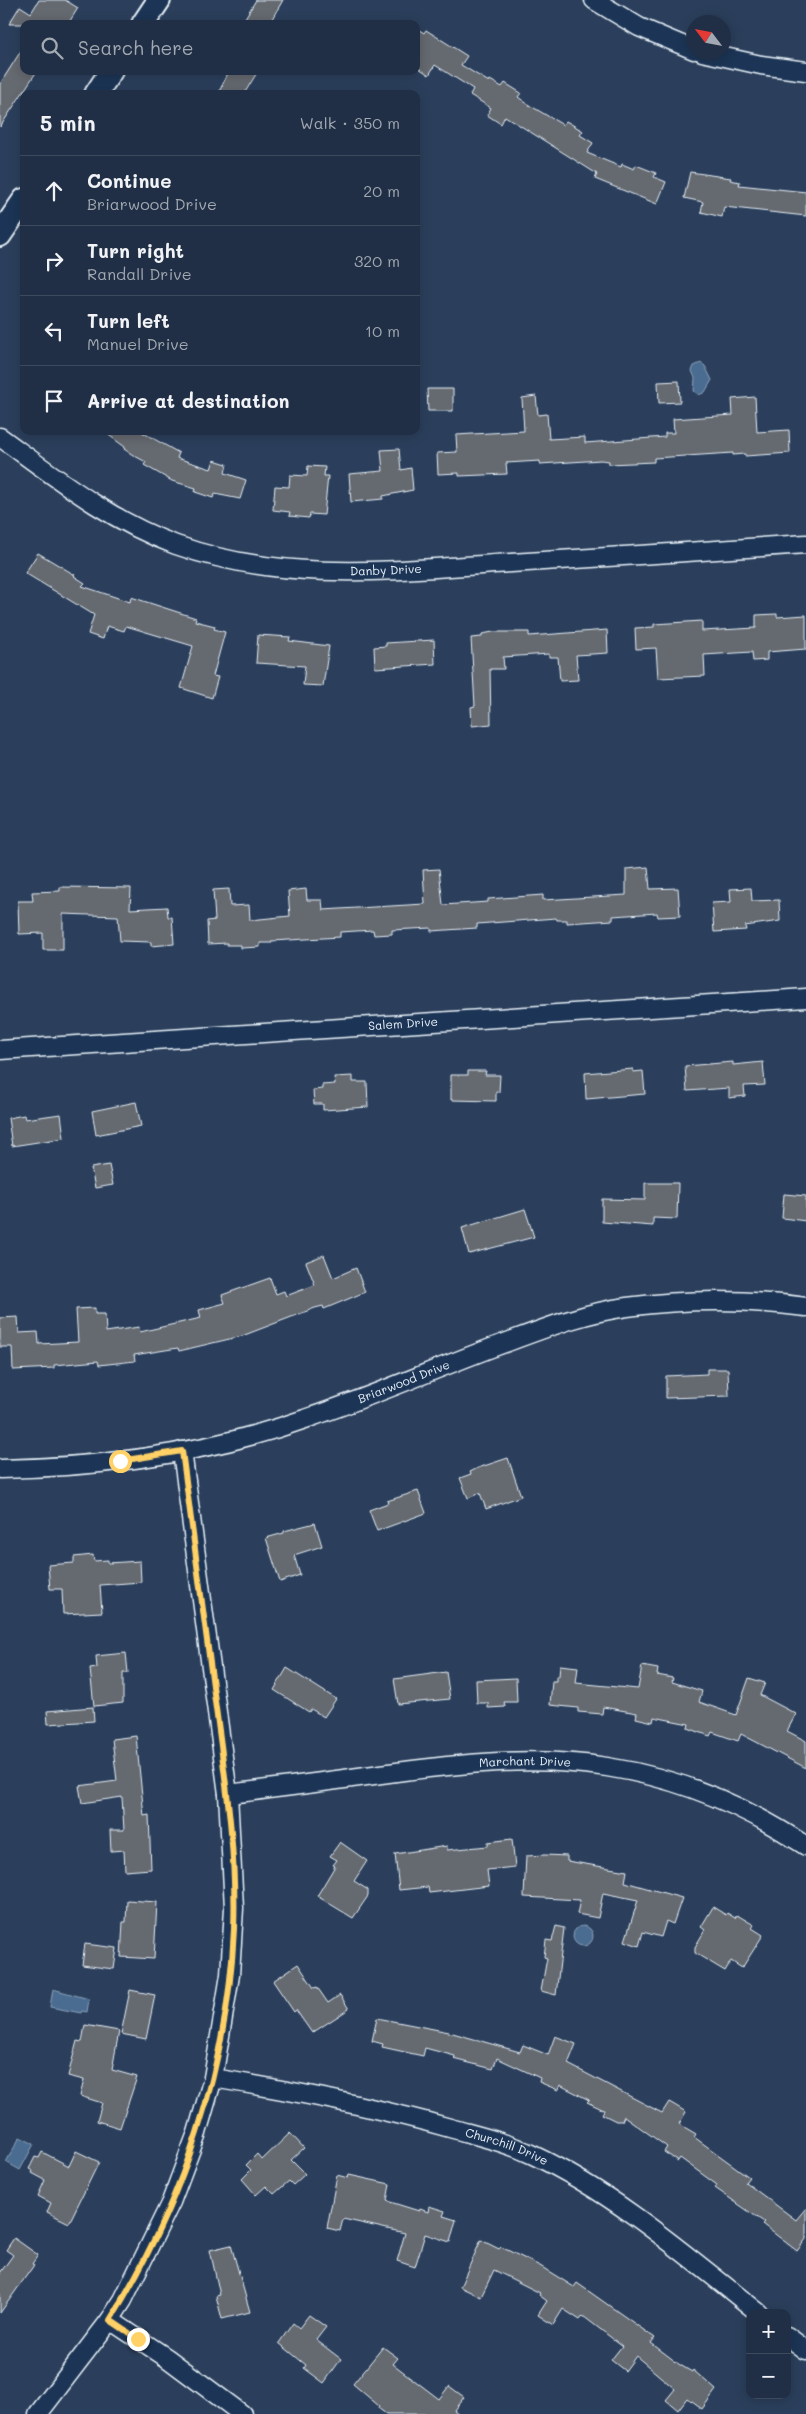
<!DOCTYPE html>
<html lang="en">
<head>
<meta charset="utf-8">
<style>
  body { margin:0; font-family:Mali,sans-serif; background:#28374c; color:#f1f3f6 }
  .controls { position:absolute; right:15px; bottom:15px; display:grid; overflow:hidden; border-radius:10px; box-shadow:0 2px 12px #0003 }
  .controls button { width:45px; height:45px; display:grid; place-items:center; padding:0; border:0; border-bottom:1px solid #3d4a5e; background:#202f45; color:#f1f3f6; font:25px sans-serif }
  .compass { position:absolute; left:686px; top:15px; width:45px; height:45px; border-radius:50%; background:#202f45; box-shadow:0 2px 12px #0003; rotate:302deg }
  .stop { position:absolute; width:15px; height:15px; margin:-11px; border:4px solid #ffd166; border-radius:50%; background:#fff }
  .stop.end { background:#ffd166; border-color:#fff; box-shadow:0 1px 5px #0008 }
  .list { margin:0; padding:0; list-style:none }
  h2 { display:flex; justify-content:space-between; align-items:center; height:65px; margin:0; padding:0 20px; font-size:21px }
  h2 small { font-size:16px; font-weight:400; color:#a2a9b3 }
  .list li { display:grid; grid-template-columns:32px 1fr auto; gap:15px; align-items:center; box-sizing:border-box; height:70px; padding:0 20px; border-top:1px solid #3d4a5e }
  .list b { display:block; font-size:19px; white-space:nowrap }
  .list p { margin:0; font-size:16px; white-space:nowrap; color:#a2a9b3 }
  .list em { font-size:16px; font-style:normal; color:#a2a9b3 }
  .icon { flex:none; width:28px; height:28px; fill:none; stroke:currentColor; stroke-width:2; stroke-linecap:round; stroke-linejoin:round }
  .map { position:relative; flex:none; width:806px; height:2414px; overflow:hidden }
  .search { position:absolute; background:#202f45; box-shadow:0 2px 12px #0003; left:20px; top:20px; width:400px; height:55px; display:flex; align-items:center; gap:12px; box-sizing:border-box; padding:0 18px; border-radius:10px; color:#a2a9b3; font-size:19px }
  .panel { position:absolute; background:#202f45; box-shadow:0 2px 12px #0003; left:20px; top:90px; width:400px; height:345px; border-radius:10px }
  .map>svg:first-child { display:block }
  .water { fill:#4b6c91; stroke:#8aa1ba }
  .building { fill:#656970; stroke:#e8f1f8 }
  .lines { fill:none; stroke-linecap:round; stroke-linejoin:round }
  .minor-casing { stroke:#e8f1f8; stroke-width:21 }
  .tertiary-casing { stroke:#e8f1f8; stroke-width:26 }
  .minor { stroke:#1d3557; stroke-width:18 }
  .tertiary { stroke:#1d3557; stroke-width:22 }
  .route { stroke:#ffd166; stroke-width:6 }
  .labels { text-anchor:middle; stroke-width:4; stroke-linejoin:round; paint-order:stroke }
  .street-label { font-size:12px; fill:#e8f1f8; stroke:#1d3557 }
</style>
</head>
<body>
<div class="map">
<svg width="806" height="2414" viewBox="0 0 806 2414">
  <rect width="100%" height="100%" fill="#2b3f5c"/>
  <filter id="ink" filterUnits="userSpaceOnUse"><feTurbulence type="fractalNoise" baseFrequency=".02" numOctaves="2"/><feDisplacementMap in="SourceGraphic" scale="10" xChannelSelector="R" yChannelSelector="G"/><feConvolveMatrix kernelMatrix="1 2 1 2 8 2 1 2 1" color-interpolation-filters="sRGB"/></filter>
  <g filter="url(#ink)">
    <path class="water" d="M701,363L705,366L712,380L705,392L699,395L694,391L695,378L692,371L694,366Z
      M573 1936a10 10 0 1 1 20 0a10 10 0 1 1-20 0Z
      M53,1989L89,1999L87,2012L82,2011L81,2013L50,2007Z
      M20,2137L34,2144L20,2170L6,2162Z"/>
    <path class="building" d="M39,0H65L78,8L68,24H9L20,6L31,13Z
      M256,0H283L269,24H253L245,18Z
      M416,28L424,33L426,30L467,56L461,65L489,82L490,80L502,87L505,83L521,93L518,97L529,105L563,125L566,121L583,131L580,135L593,143L587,153L621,167L622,164L634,169L636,165L656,173L654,177L666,182L657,204L595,179L597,174L505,116L501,124L487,115L491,108L470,95L473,89L435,65L429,75L416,66Z
      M24,46V71H37L0,127V84Z
      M229,71H258L244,94H218Z
      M690,172L731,178L730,180L740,182L739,185L806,192V216L724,207L722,217L701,212L703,202L684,198Z
      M679,381L680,402L659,403L658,382Z
      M427,389H453V411H428Z
      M536,396L538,415L547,414L549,439L585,437V443L665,437V433H674L673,419L733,415L732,399L755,397L757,432L789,430L790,453L745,456V454L733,455V453L654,458V462L609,464V461L601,460L540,464V461L506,463L507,474L459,476V473L438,474L437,453L457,452L456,435L524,431L522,398Z
      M103,431H140L179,453L177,458L211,469L214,460L227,464L225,473L246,480L240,499L215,494L213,498L195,492L196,488L172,481L144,465L146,462L133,455L124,449L125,447Z
      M399,449L401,470L411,468L413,490L383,496V499L351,502L349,474L383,471L381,450Z
      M308,466L325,467L324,476H328L324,515L310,514L309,518L289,516L290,512L273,510L275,486L289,487L290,475L307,476Z
      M38,553L75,575L74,576L85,583L82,586L130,602L131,597L196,618L195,621L215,626L214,629L225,632L213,676L218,677L212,698L181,688L193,646L126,626L124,631L107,626L103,639L88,634L94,615L25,573Z
      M777,614V617L806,615V649L767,652V660L753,661L752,652L704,655L705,676L658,678L656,648L636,649L635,628L654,627V624L702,621V631L756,628V615Z
      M607,630L608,653L576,655L578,680L560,681L558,657H549V654L503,657L504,669H490L491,724L472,726L471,707L475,706L471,638L482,637V634L493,632H529V636Z
      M258,635L290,637L289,641L329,646L323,686L303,685L305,666L256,663Z
      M434,640L435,664L375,668L374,647L386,646V643Z
      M648,867L650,889L678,888L680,916L658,917L657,913L613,916V920L567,923V920H557L556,918L477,924V928L431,931V928L392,930V934L374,935L373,930L340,932V937L272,941V943H260V947L241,948V945H227V943L208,944L207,921L215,920L213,890L229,889L230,906L249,905L250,920L290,916L288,891L306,889L307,900H322L323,910L425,904L423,870L439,869L443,905L488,902V899L543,895V900L626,895V869Z
      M60,887L131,888L130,909L167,907L168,917H172L174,944L151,946V942L120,941L118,916L63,914V950H43V933L19,934L18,901H33L32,892L60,891Z
      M751,888L752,901L779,900L780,921L745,926L746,930L714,932L712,903L731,902L730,889Z
      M733,1062V1065L763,1062L765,1085L744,1086L745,1096L729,1098V1088L687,1091L685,1066Z
      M633,1069V1072L643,1071L645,1094L586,1099L585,1073Z
      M468,1071H486L485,1075H500L499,1092H496V1101L451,1100V1075H468Z
      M353,1076V1082H367L368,1107L323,1110V1104H314L313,1090L322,1089V1085L335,1084L334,1077Z
      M136,1102L141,1126L96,1135L92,1111Z
      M61,1114L64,1138L12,1146L8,1118L24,1115L25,1119Z
      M109,1165L113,1185L95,1188L91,1168Z
      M645,1183H678L677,1219L653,1218V1226L602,1222V1199L645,1200Z
      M784,1194L806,1196V1221L782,1218Z
      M525,1209L534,1237L469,1254L462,1228Z
      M324,1255L333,1278L356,1268L365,1292L324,1309L323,1306L315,1308L242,1336L179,1351L178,1348L134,1355L135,1361L99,1365L98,1361L54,1365V1368L13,1370L12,1347H0V1318L18,1317L19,1333L38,1332L39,1344L78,1342L76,1309L95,1308V1314H105L106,1332L139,1327L140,1332L201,1318L199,1310L225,1303L222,1295L270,1278L276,1294L284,1291L286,1296L315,1285L306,1262Z
      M707,1369H728L729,1396L666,1398V1376L707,1374Z
      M508,1458L521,1496L486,1509L480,1493L468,1498L460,1478L471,1474L470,1472L478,1468Z
      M418,1491L426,1513L377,1531L369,1510L388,1503L387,1501Z
      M315,1523L322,1546L294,1555L300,1575L280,1582L266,1538L284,1533V1531Z
      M93,1555L94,1561L108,1560V1563L140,1561L141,1582L100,1585L102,1612L63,1614L62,1589H50L48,1565L74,1563V1557Z
      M126,1653L128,1673H123V1703L94,1706L90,1669L97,1668L96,1656Z
      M560,1665L578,1667L576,1683L638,1689L642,1666L658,1669L657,1675L673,1678L672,1682L702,1691L699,1702L736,1715L749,1678L765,1683L760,1695L796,1714L787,1731L806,1741V1768L741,1734L738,1741L712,1732L710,1736L688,1728L689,1724L654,1717L653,1722L636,1718L637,1713L603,1707L602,1714L578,1712V1708L550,1705L552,1681H556V1676H559Z
      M287,1668L336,1699L324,1717L311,1709L309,1712L274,1690Z
      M446,1672L450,1699L398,1704L394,1679Z
      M516,1678L517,1702H504L505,1707L488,1708V1703H477L476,1680Z
      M93,1707L94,1721L48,1724L47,1711Z
      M136,1736L144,1816L149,1815L151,1869L125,1871L124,1850L111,1851L110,1830H124L122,1797L82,1803L79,1786L117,1781L112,1739Z
      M512,1839L515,1867L487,1870L489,1886L429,1893L428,1887L399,1890L395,1854L447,1846V1850L488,1846V1842Z
      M340,1842L367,1861L354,1881L368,1890V1896L353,1918L317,1896L335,1866L333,1865L337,1860L330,1856Z
      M545,1855L567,1856V1861L627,1871L625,1882L682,1898L673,1924L666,1921L661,1937L643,1932L639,1946L625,1941L638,1900L603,1893L598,1918L577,1914L580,1900L524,1897L526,1856Z
      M127,1900L157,1902L154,1959L121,1957L123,1922H126Z
      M713,1907L726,1915L727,1913L735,1918L737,1915L754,1925L752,1928L763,1935L742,1968L731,1961L725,1971L695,1953V1947L705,1930L701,1927Z
      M556,1926L564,1928L556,1995L541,1991L547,1958L544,1957L546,1940L552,1941Z
      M85,1944L117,1948L114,1969L82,1965Z
      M298,1964L314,1988L317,1987L328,2003L340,1995L349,2009L312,2033L296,2010L294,2012L273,1981Z
      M130,1990L155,1995L146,2039L121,2034Z
      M377,2018L449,2032L520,2052L523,2045L548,2055L555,2036L576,2044L568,2064L662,2113L669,2102L671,2103L686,2112L679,2124L696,2134L694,2137L749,2177L745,2182L796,2220L806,2208V2239L797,2251L762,2224L764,2222L715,2188L717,2185L680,2158L678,2161L664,2152L667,2147L624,2116L622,2121H616L602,2114L604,2110L587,2102L589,2100L560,2085L558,2090L539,2082L540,2078L497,2058L493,2069L454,2059L455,2056L425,2048L423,2056L382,2047L383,2044L372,2041Z
      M85,2025L119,2031L112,2070L137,2077L120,2128L97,2121L102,2103L80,2096L84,2080L68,2076L77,2041L82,2042Z
      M290,2133L304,2148L291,2160L305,2174L293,2185L289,2181L274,2194L266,2186L256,2195L242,2179L251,2170L246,2165L257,2154L262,2160Z
      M76,2151L99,2162L69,2223L47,2212L51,2203L38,2196L45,2180L32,2173L33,2171L29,2169L35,2157L39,2158L42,2152L69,2166Z
      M337,2175L348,2178L349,2175L390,2184L387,2201L419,2211L420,2209L428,2212L429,2206L445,2211L443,2216L456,2220L450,2242L425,2234L415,2267L397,2261L405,2233L343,2219L340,2231L327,2228Z
      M14,2238L38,2255L32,2264L34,2265L0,2313V2273L13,2255L6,2250Z
      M481,2240L499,2249L501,2247L540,2266L574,2287L577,2283L655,2338L651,2343L680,2365L692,2372L693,2370L716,2390L702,2409L687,2398L678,2410L666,2400L675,2389L636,2356L625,2371L611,2360L622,2346L583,2316L580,2320L563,2309L553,2325L538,2315L547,2301L539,2295L540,2293L494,2270L481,2297L460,2287Z
      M231,2245L250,2312L222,2319L216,2296L220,2295L210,2250Z
      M309,2315L326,2327L316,2340L341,2359L324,2383L304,2368L306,2365L279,2343L293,2323L299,2328Z
      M383,2347L398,2358L393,2364L439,2399L449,2386L464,2397L454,2410L459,2414H386L378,2408L379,2406L353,2384Z"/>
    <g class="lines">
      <g class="minor-casing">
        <g id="minor">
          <path d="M594,0L639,27L694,50"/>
          <path d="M702,52L761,65L806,71"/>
          <path id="s1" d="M0,437C55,477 110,521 176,545C287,584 396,570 511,563C609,557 708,551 806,544"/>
          <path id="s2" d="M0,1050L806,998"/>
          <path id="s3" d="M0,1469C104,1467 210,1453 308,1418C370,1397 430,1371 491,1348C536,1332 580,1313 627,1307C686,1299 747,1299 806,1307"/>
          <path id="s4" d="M228,1794C279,1788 330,1781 381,1774C456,1764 532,1755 607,1767C679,1778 746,1806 806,1846"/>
          <path id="s5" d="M213,2078C293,2091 372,2106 450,2128C478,2136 506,2142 533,2155C616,2194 687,2256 759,2313"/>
          <path d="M110,2320L167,2358L242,2414"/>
          <path d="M787,2336L806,2350"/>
          <path d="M38,2414L110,2320L123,2300L171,2202L197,2133L213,2078L230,1975L234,1908L228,1794L182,1451"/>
        </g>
      </g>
      <g class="tertiary-casing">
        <path id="tertiary" d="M143,24L159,0
          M96,94L111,71
          M0,235L24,200"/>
      </g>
      <use href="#minor" class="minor"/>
      <use href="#tertiary" class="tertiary"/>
    </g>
  </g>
  <g class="lines" filter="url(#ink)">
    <path class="route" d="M120,1461L182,1451C193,1534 204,1618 215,1701C225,1776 237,1853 234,1929C228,2067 183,2203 110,2320L138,2339"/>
  </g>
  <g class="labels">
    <g class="street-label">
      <text dy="4" stroke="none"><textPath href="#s1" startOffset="420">Danby Drive</textPath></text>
      <text dy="4" stroke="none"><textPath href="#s2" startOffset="404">Salem Drive</textPath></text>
      <text dy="4" stroke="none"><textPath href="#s3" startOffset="416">Briarwood Drive</textPath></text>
      <text dy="4" stroke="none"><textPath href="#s4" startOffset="299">Marchant Drive</textPath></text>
      <text dy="4" stroke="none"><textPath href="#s5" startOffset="302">Churchill Drive</textPath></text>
    </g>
  </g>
</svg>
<div class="controls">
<button>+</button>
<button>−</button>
</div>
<svg class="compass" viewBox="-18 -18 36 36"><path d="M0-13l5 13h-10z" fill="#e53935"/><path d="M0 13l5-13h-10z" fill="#a2a9b3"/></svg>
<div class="stop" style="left:120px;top:1461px"></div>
<div class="stop end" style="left:138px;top:2339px"></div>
<div class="search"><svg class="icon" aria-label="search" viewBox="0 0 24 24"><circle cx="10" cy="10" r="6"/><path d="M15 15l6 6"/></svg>Search here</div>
<section class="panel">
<h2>5 min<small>Walk · 350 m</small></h2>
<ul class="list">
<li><svg class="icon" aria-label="ahead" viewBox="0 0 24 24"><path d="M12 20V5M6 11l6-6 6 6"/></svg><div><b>Continue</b><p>Briarwood Drive</p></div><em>20 m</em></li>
<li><svg class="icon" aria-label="right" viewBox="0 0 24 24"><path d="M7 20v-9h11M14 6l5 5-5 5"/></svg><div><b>Turn right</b><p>Randall Drive</p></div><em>320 m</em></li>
<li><svg class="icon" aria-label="left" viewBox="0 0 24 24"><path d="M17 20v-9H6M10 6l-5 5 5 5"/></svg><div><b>Turn left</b><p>Manuel Drive</p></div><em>10 m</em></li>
<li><svg class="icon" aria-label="arrive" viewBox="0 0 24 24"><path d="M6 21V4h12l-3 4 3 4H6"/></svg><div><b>Arrive at destination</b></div></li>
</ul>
</section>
</div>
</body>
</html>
